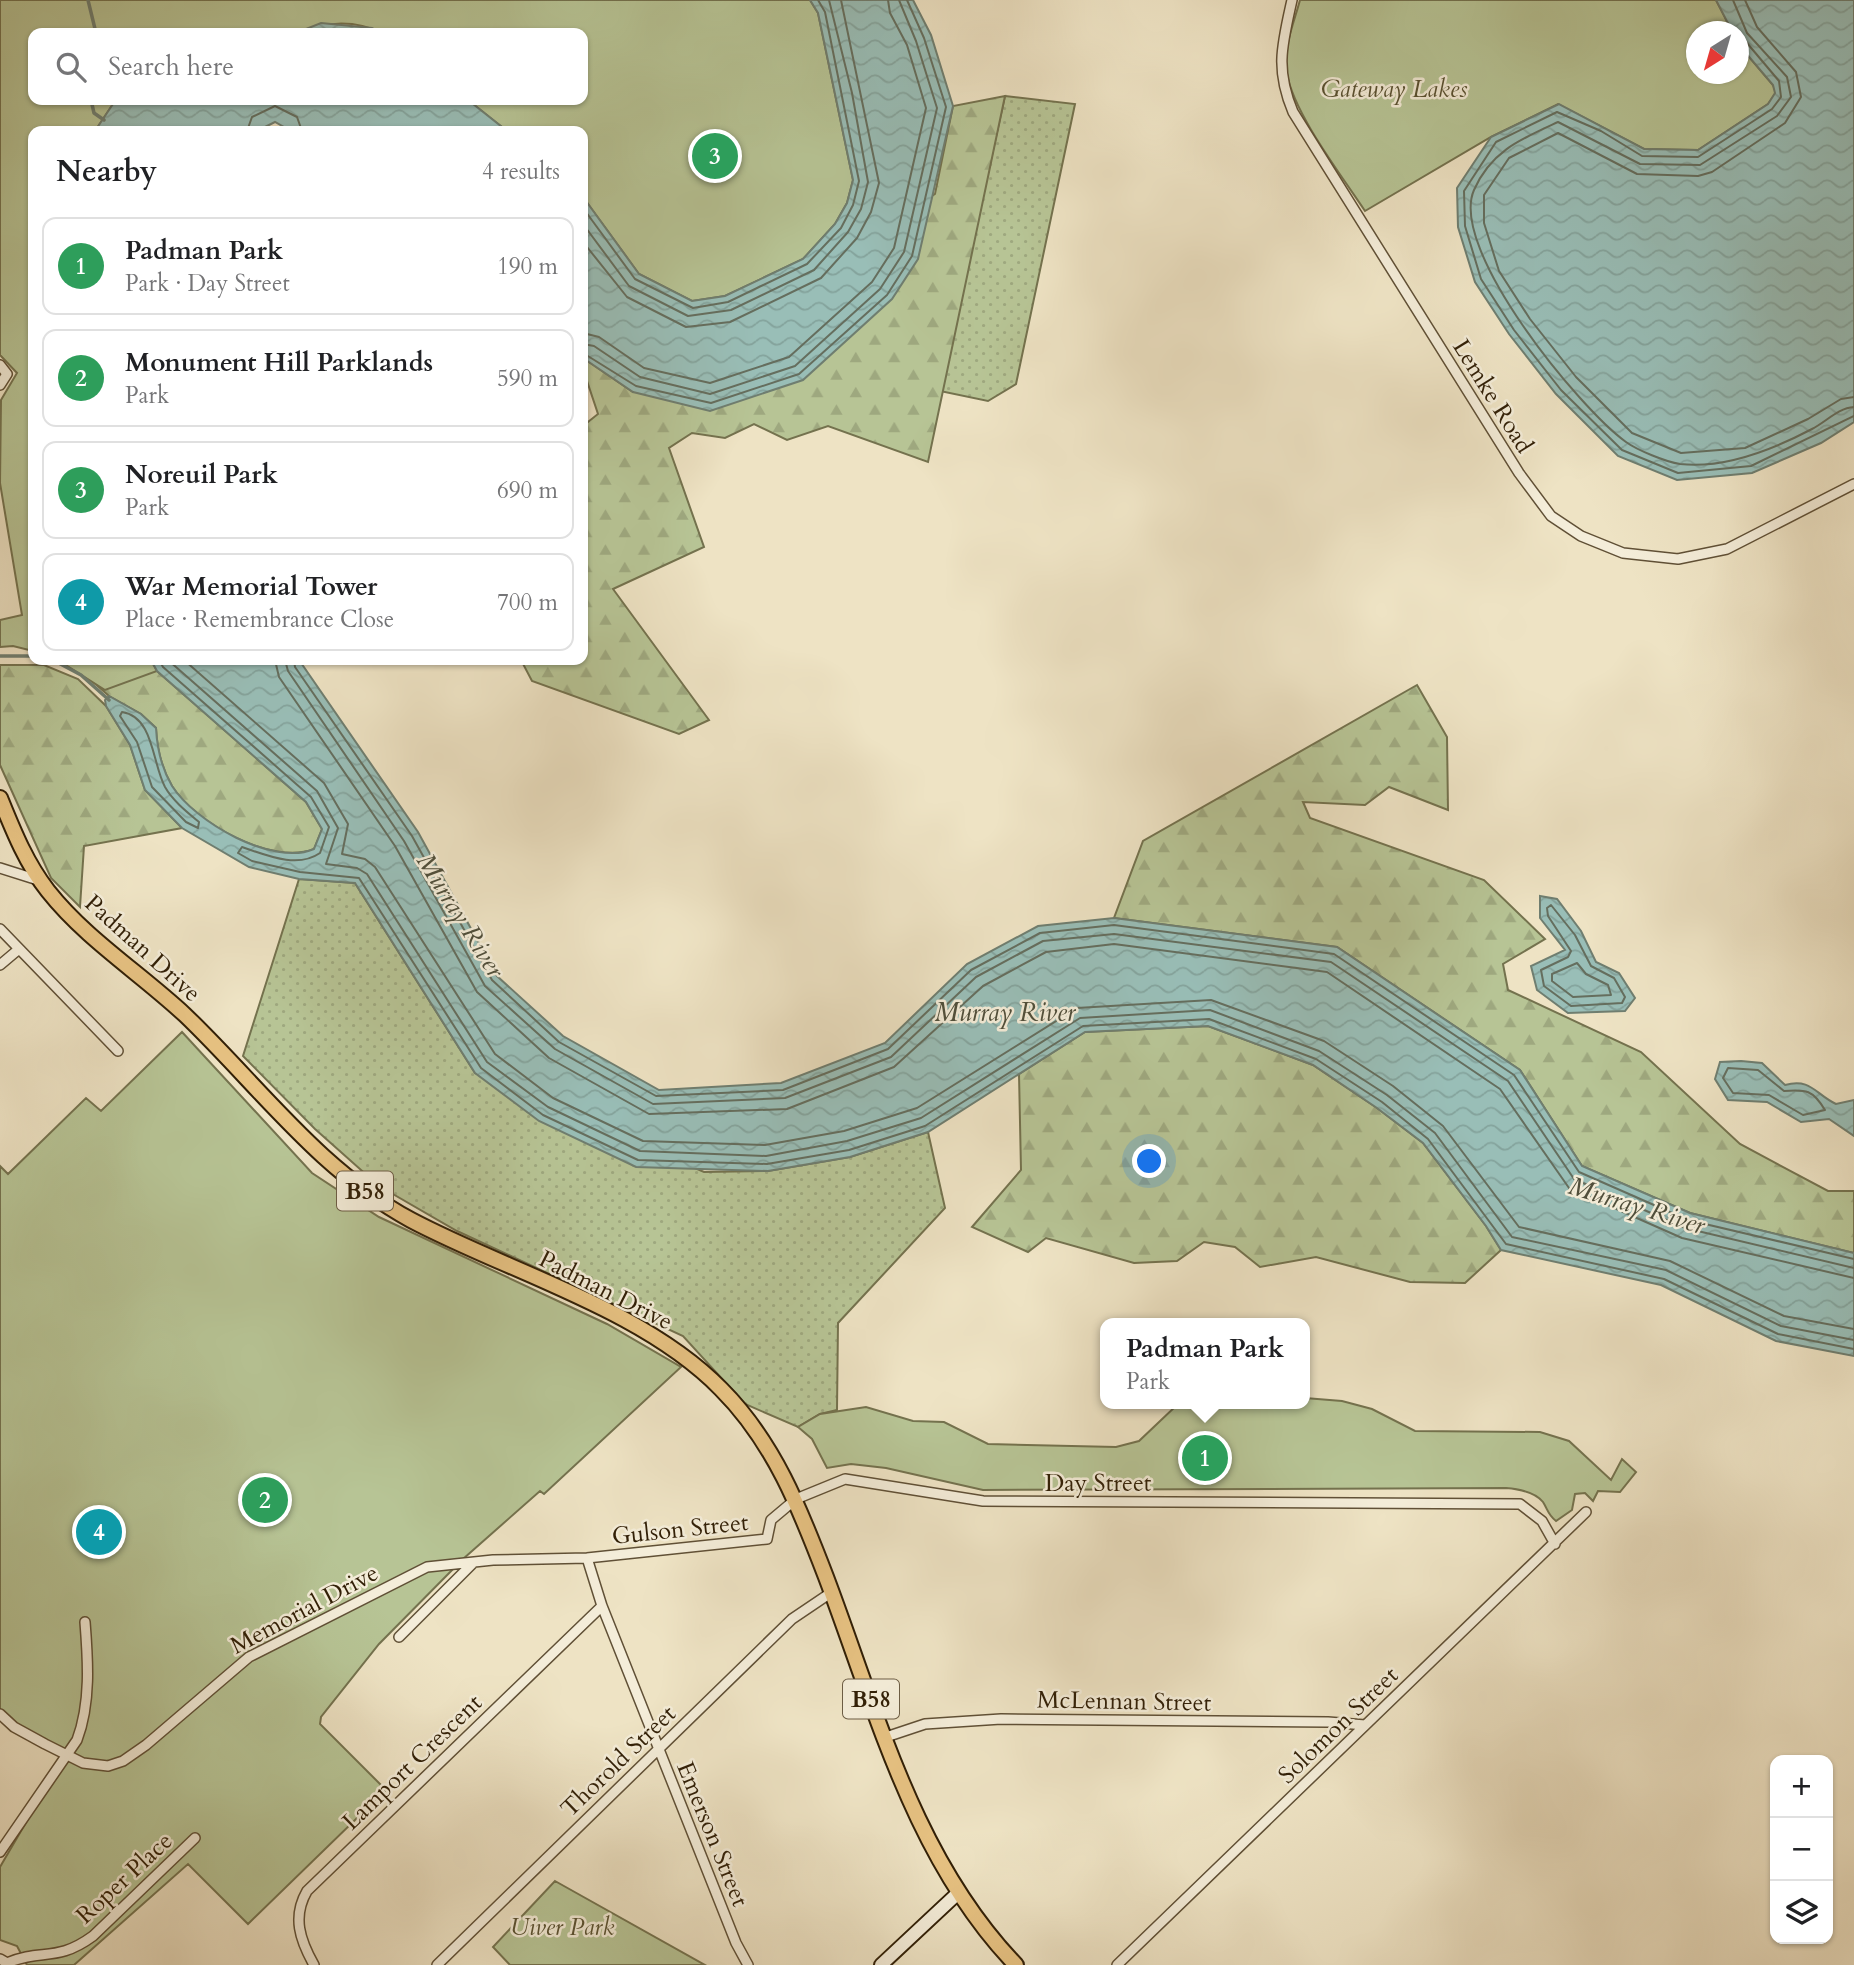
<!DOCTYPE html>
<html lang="en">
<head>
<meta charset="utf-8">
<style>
  body { margin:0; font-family:Cardo,serif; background:#f6f6f6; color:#202124 }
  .controls { position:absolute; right:21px; bottom:21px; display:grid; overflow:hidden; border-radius:14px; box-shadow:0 2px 5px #0004 }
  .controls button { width:63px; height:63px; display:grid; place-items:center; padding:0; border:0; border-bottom:2px solid #e0e0e0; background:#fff; color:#202124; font:35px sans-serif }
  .compass { position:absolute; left:1686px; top:21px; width:63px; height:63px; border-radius:50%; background:#fff; box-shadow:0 2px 5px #0004; rotate:217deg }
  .you { position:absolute; left:1150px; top:1162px; width:24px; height:24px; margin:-18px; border:5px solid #fff; border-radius:50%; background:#1a73e8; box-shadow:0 0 0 10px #1a73e833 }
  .badge { display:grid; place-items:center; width:46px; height:46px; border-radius:50%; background:#8f2418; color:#fff; font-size:23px; font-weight:700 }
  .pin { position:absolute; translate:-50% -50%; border:4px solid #fff; box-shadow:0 2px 7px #0006 }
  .popup { position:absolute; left:1100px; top:1318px; width:210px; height:91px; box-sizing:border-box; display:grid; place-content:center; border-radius:14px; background:#fff; filter:drop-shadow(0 2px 5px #0005); font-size:23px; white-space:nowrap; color:#757577 }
  .popup b { font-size:26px; color:#202124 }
  .popup::after { content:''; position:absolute; left:50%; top:100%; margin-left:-14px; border:14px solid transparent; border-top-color:#fff }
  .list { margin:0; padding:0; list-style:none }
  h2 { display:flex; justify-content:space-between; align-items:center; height:91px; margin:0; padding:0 28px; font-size:30px }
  h2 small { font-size:23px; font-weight:400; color:#757577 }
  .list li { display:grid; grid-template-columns:46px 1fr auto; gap:21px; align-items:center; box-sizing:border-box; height:98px; margin:0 14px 14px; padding:0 14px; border:2px solid #e0e0e0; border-radius:14px }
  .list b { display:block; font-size:26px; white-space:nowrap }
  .list p { margin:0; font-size:23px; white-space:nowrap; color:#757577 }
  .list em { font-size:23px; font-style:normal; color:#757577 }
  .icon { flex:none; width:38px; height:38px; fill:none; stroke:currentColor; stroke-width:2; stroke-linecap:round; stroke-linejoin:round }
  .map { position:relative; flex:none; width:1854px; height:1965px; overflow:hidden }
  .search { position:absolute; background:#fff; box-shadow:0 2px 5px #0004; left:28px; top:28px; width:560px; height:77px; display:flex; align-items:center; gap:18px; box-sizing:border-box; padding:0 24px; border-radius:14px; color:#757577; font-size:26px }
  .panel { position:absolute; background:#fff; box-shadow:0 2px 5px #0004; left:28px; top:126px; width:560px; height:539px; border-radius:14px }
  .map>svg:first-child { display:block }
  .grass { fill:url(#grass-dots); stroke:#74724e; stroke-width:2 }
  .forest { fill:url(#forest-firs); stroke:#74724e; stroke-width:2 }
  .park { fill:#b7c495; stroke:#74724e; stroke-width:2 }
  .water { fill:url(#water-waves); stroke:#6f7e70; stroke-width:2 }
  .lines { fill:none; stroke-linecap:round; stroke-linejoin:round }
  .shore { stroke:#656e5e; stroke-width:2 }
  .stream { stroke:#6f7e70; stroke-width:3.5 }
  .street-casing { stroke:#605036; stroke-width:12 }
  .secondary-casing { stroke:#311f06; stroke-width:16 }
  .primary-casing { stroke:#311f06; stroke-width:18 }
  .street { stroke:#f4edd9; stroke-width:9 }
  .secondary { stroke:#f4edd9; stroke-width:12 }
  .primary { stroke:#e7c282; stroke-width:14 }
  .labels { text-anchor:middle; stroke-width:5; stroke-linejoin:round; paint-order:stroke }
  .shield { fill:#f4edd9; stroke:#6c5d45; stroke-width:2 }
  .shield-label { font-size:23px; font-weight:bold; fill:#311f06 }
  .park-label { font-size:24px; font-style:italic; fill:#595131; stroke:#f4edd9 }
  .street-label { font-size:24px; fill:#311f06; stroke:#f4edd9 }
  .water-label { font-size:26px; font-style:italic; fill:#504f3b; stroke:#f4edd9 }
</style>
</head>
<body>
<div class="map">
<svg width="1854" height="1965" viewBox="0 0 1854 1965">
  <defs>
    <pattern id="grass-dots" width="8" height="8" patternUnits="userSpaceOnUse" patternTransform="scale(1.75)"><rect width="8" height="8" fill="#b7c495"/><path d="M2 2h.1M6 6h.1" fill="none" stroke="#9ea87f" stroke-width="1.8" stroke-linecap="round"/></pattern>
    <pattern id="forest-firs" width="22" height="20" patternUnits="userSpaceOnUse" patternTransform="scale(1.75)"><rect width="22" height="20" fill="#b7c495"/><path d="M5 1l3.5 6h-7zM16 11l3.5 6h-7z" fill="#9ea87f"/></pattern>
    <pattern id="water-waves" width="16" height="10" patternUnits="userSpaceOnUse" patternTransform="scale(1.75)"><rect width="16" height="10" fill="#99beb7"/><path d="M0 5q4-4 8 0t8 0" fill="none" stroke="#84a39c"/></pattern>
  </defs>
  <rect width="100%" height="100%" fill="#eee3c4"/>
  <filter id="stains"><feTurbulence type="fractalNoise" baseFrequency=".00286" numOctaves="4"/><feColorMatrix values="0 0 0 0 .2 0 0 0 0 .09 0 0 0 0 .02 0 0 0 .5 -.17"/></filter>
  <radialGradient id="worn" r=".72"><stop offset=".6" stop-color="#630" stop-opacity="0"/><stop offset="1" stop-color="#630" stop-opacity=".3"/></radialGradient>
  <path class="grass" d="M1005,96L1075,104L1016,384L988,401L940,391Z
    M299,879L355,883L475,1073L704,1172L768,1171L850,1157L928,1132L945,1208L838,1323L837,1410L820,1414L798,1427L745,1404L683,1336L457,1231L379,1186L315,1129L243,1056Z"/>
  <path class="forest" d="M1005,96L928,462L828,426L787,440L754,424L725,438L692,433L669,448L704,547L613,589L709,720L679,734L532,681L521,660H583V426L598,414L583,369V358L633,392L935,194L953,106Z
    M58,660H130L157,671L306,802L322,829L314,849C272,866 195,823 172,786C162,769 157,748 156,728L141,714L109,696L85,675Z
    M0,665H44L78,679L106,706L130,745L145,790L182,828L84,846L80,907L51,878L0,765Z
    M1417,685L1447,737L1448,810L1389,787L1365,805L1303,802L1310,818L1484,880L1545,939L1503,964L1508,990L1641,1052L1740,1144L1828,1191H1854V1253L1690,1213L1582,1166L1520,1070L1337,947L1114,918L1143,841Z
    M1208,1026L1313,1065L1377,1108L1423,1143L1486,1226L1501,1250L1465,1283L1410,1282L1316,1257L1260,1267L1235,1247L1204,1242L1177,1261L1134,1263L1046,1238L1028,1252L972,1227L1021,1170L1019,1074L1085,1032Z"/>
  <path class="park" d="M0,0H810L818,13L853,180L847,203L835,224L803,259L725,296L692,301L639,274L583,197V131H507L468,100H583V33H381C355,19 322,22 296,33H33V100H120L113,104L95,131H33V651L13,646L0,647V620L22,615L0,483L1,400L17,373L0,355Z
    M1300,0H1716L1732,31L1696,32V74H1738L1739,45L1773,85L1776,93L1768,104L1698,150L1644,149L1558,104L1491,137L1365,211C1342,176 1294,114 1287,74C1282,50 1294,23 1300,0Z
    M58,660H151L157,671L105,690Z
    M182,1032L312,1173L379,1217L607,1324L681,1367L544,1494L540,1491L463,1559L379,1644L321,1717L320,1724L382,1786L389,1787L248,1924L188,1864L74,1965H27L17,1946L0,1940V1867L66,1754L0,1714V1166L8,1174L86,1098L101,1111Z
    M1305,1398L1342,1401L1372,1409L1415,1431L1540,1432L1569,1441L1611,1480L1622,1459L1636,1472L1620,1492L1598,1491L1593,1501L1585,1493L1575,1494L1572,1510L1556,1521C1548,1515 1548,1510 1543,1502C1535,1492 1518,1489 1506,1488L983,1490L886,1468L851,1464L827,1468L812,1439L798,1427L820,1414L866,1407L913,1421L944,1422L988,1444L1116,1447L1139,1441L1178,1404H1305Z
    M555,1881L705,1965H510L493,1947Z"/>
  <path class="water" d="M810,0H913L931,35L953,106L918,259L892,299L803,380L710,411L633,392L583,358V197L639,274L692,301L725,296L803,259L835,224L847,203L853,180L818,13Z
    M1716,0H1854V422L1821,443L1752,473L1677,480L1618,456L1556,394L1509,334L1475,282L1458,227L1457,188L1491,137L1559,104L1644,149L1698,150L1768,104L1775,93L1773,85L1739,45L1738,32L1732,31Z
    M321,23L372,28L381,33H296Z
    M120,100H468L507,131H291L275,122L257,131H95L113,104Z
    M151,660H299L418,832L497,976L563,1036L659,1090L781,1083L885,1043L967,964L1038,926L1114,918L1337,947L1520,1070L1582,1166L1690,1213L1854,1253V1356L1776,1341L1661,1285L1501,1250L1486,1226L1423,1143L1377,1108L1313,1065L1208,1026L1085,1032L928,1132L850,1157L768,1171L636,1167L539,1121L475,1073L355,883L299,879L249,867L182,828L145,790L130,745L106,706L105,700L109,696L141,714L156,728C157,748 162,769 172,786C195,822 273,867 314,849L322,829L306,802L157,671Z
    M1540,896L1557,899L1581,931L1596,962L1619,973L1635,998L1625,1011L1568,1013L1537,990L1531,966L1565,950L1540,918Z
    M1741,1061L1762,1063L1785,1085C1811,1078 1815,1094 1836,1104L1854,1100V1136L1829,1119L1801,1122L1767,1102L1728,1100L1715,1079L1720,1062Z"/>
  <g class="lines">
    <path class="shore" d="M1733,0L1747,33L1787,77L1791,97L1777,116L1700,165L1640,164L1558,122C1521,139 1491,151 1474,190C1448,249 1580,409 1626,442C1637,450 1666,462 1680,464C1723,469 1774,449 1812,429C1826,422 1838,408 1854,407
      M1745,0L1757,27L1796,72L1801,97L1785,123L1712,172L1698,176L1637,174L1558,133L1509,158L1484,195V223L1499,271L1530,319L1576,377L1632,433L1681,453L1745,448L1808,419L1841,399L1854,397
      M1738,41L1747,43L1779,81L1781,97L1772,109L1698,157L1642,156L1601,131L1557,112L1496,142L1464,191L1465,226L1481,279L1514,330L1561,390L1622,450L1678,473L1751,466L1854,416
      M247,131L252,117L275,106L297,117L302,131
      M583,208L635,279L693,308L728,302L807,264L841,228L853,205L859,181L825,12L818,0
      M583,224L629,286L688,316L731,310L814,270L848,232L861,209L868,182L852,93L829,0
      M583,242L627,297L686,327L730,322L821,278L857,238L871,212L879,183L841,0
      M583,333L599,337L644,368L710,383L789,357L872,282L894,248L926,108L907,45L890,13L888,0
      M583,344L594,346L640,377L710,394L795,366L880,289L904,252L937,108L916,41L899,0
      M583,353L636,386L711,403L799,374L887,295L912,256L946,107L924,38L907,0
      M159,660L163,667L311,797L329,827L320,853C297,869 266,855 242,847L238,853L252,861L300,872L359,878L481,1068L543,1115L638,1160L767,1164L849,1150L925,1126L1083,1026L1209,1019L1316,1059L1382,1102L1428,1139L1506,1244L1664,1279L1778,1334L1854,1349
      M168,660L317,791L338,828L326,864L357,868L367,874L487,1062L548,1107L640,1151L766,1156L847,1141L921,1118L1080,1018L1210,1010L1319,1051L1387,1095L1435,1133L1512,1237L1666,1270L1781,1326L1854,1340
      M184,660L324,783L348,824L342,854L365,859L375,867L495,1054L553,1098L643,1141L765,1145L844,1131L917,1108L1077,1008L1211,1000L1324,1041L1393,1086L1443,1126L1519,1227L1670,1261L1784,1316L1854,1329
      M275,660L279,677L395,846L477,992L549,1058L649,1114L787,1109L894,1067L983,986L1046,952L1114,944L1327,972L1500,1089L1569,1188L1682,1238L1854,1278
      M285,660L288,671L404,841L485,986L555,1049L653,1104L785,1098L891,1057L976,977L1043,941L1114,934L1331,962L1508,1081L1574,1179L1685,1228L1854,1268
      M294,660L295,667L412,836L492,980L559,1042L656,1096L783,1090L888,1049L971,970L1040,933L1114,925L1334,954L1514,1075L1579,1172L1688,1220L1854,1259
      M122,712C154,717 152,763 165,787C173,801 187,812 199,822L198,828L186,822L152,787L137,742L120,716Z
      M1551,905L1575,935L1591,966L1614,978L1625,997L1622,1003L1571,1006L1544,986L1541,970L1568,957L1571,951L1548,916L1547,908Z
      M1577,963L1586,974L1608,985L1611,995L1573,997L1552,981V974Z
      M1728,1068L1758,1070L1784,1091C1806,1089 1813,1090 1825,1110L1803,1115L1769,1095L1733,1093L1723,1078Z"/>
    <path class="stream" d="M88,0L96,33
      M91,100L94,113L104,120
      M0,656H33
      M53,660L81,675L109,700"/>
    <g class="street-casing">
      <path id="street" d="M1292,0C1282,45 1275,69 1293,112L1519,473L1551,516L1581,536L1623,553L1678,559L1727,549L1854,484
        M0,365L7,374L0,385
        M0,868L38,880
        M0,929L118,1051
        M0,965L19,949
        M587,1558L602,1606L736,1943L748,1965
        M399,1637L474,1562
        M0,1714L14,1727L45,1744L83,1763L108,1766L123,1761L146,1745L249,1657L427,1567L493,1560L587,1558L767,1539L771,1520L796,1499L845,1479L983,1501L1520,1504L1542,1521L1555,1544
        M886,1737L925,1724L1001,1719L1328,1722L1365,1725
        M0,1852L77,1740C91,1703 88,1660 85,1622
        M0,1959L7,1963C42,1948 56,1963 93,1936L195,1838
        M314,1965C300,1940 292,1917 307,1891L602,1606
        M437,1965L792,1619L832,1592
        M1117,1965L1586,1512"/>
    </g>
    <g class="secondary-casing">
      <path id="secondary" d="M881,1965L958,1893"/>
    </g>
    <g class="primary-casing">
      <path id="primary" d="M0,798C13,830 26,863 48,891C86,939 140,973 185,1015C259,1086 319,1170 411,1220C509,1272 643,1309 721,1389C774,1442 800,1509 826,1577C877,1712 914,1859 1016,1965"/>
    </g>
    <use href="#street" class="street"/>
    <use href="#secondary" class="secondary"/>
    <use href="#primary" class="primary"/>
  </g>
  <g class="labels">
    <g class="shield">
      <rect x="337" y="1171.5" width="56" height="39" rx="5"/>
      <rect x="843" y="1679.5" width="56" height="39" rx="5"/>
    </g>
    <g class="shield-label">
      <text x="365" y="1199">B58</text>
      <text x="871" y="1707">B58</text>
    </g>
    <g class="park-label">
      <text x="1394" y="97">Gateway Lakes</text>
      <text x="562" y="1935">Uiver Park</text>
    </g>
    <g class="street-label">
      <text transform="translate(1493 396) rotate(58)" y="8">Lemke Road</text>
      <text transform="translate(143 948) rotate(42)" y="8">Padman Drive</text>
      <text transform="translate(606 1290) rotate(27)" y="8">Padman Drive</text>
      <text x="1098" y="1491">Day Street</text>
      <text transform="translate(680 1529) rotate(-6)" y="8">Gulson Street</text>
      <text transform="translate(304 1609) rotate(-28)" y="8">Memorial Drive</text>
      <text transform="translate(1124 1701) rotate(1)" y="8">McLennan Street</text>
      <text transform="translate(1338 1725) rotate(-44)" y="8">Solomon Street</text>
      <text transform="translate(618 1761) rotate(-44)" y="8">Thorold Street</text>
      <text transform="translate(412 1762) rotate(-44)" y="8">Lamport Crescent</text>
      <text transform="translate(713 1834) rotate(68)" y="8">Emerson Street</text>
      <text transform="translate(124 1878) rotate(-43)" y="8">Roper Place</text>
    </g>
    <g class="water-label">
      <text transform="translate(461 915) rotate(58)" y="9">Murray River</text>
      <text x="1005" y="1021">Murray River</text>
      <text transform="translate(1637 1205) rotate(17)" y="9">Murray River</text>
    </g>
  </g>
  <rect width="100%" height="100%" filter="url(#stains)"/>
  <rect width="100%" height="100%" fill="url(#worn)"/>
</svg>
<div class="controls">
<button>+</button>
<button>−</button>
<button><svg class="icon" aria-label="layers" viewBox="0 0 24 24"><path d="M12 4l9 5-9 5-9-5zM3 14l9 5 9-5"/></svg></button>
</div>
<svg class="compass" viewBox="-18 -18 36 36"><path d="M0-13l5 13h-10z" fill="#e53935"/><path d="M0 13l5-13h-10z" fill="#757577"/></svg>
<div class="you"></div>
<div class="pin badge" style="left:1205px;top:1458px;background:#2e9e5b">1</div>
<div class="popup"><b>Padman Park</b>Park</div>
<div class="pin badge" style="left:265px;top:1500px;background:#2e9e5b">2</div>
<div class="pin badge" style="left:715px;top:156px;background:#2e9e5b">3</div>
<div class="pin badge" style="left:99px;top:1532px;background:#0f9aa8">4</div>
<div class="search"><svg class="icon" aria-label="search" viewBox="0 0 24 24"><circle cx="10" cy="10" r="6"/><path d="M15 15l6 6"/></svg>Search here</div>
<section class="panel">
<h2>Nearby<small>4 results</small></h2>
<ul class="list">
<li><span class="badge" style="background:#2e9e5b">1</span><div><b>Padman Park</b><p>Park · Day Street</p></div><em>190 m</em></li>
<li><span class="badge" style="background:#2e9e5b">2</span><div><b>Monument Hill Parklands</b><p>Park</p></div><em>590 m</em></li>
<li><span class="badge" style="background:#2e9e5b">3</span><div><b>Noreuil Park</b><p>Park</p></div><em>690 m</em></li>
<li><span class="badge" style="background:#0f9aa8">4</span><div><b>War Memorial Tower</b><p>Place · Remembrance Close</p></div><em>700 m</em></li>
</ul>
</section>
</div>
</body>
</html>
